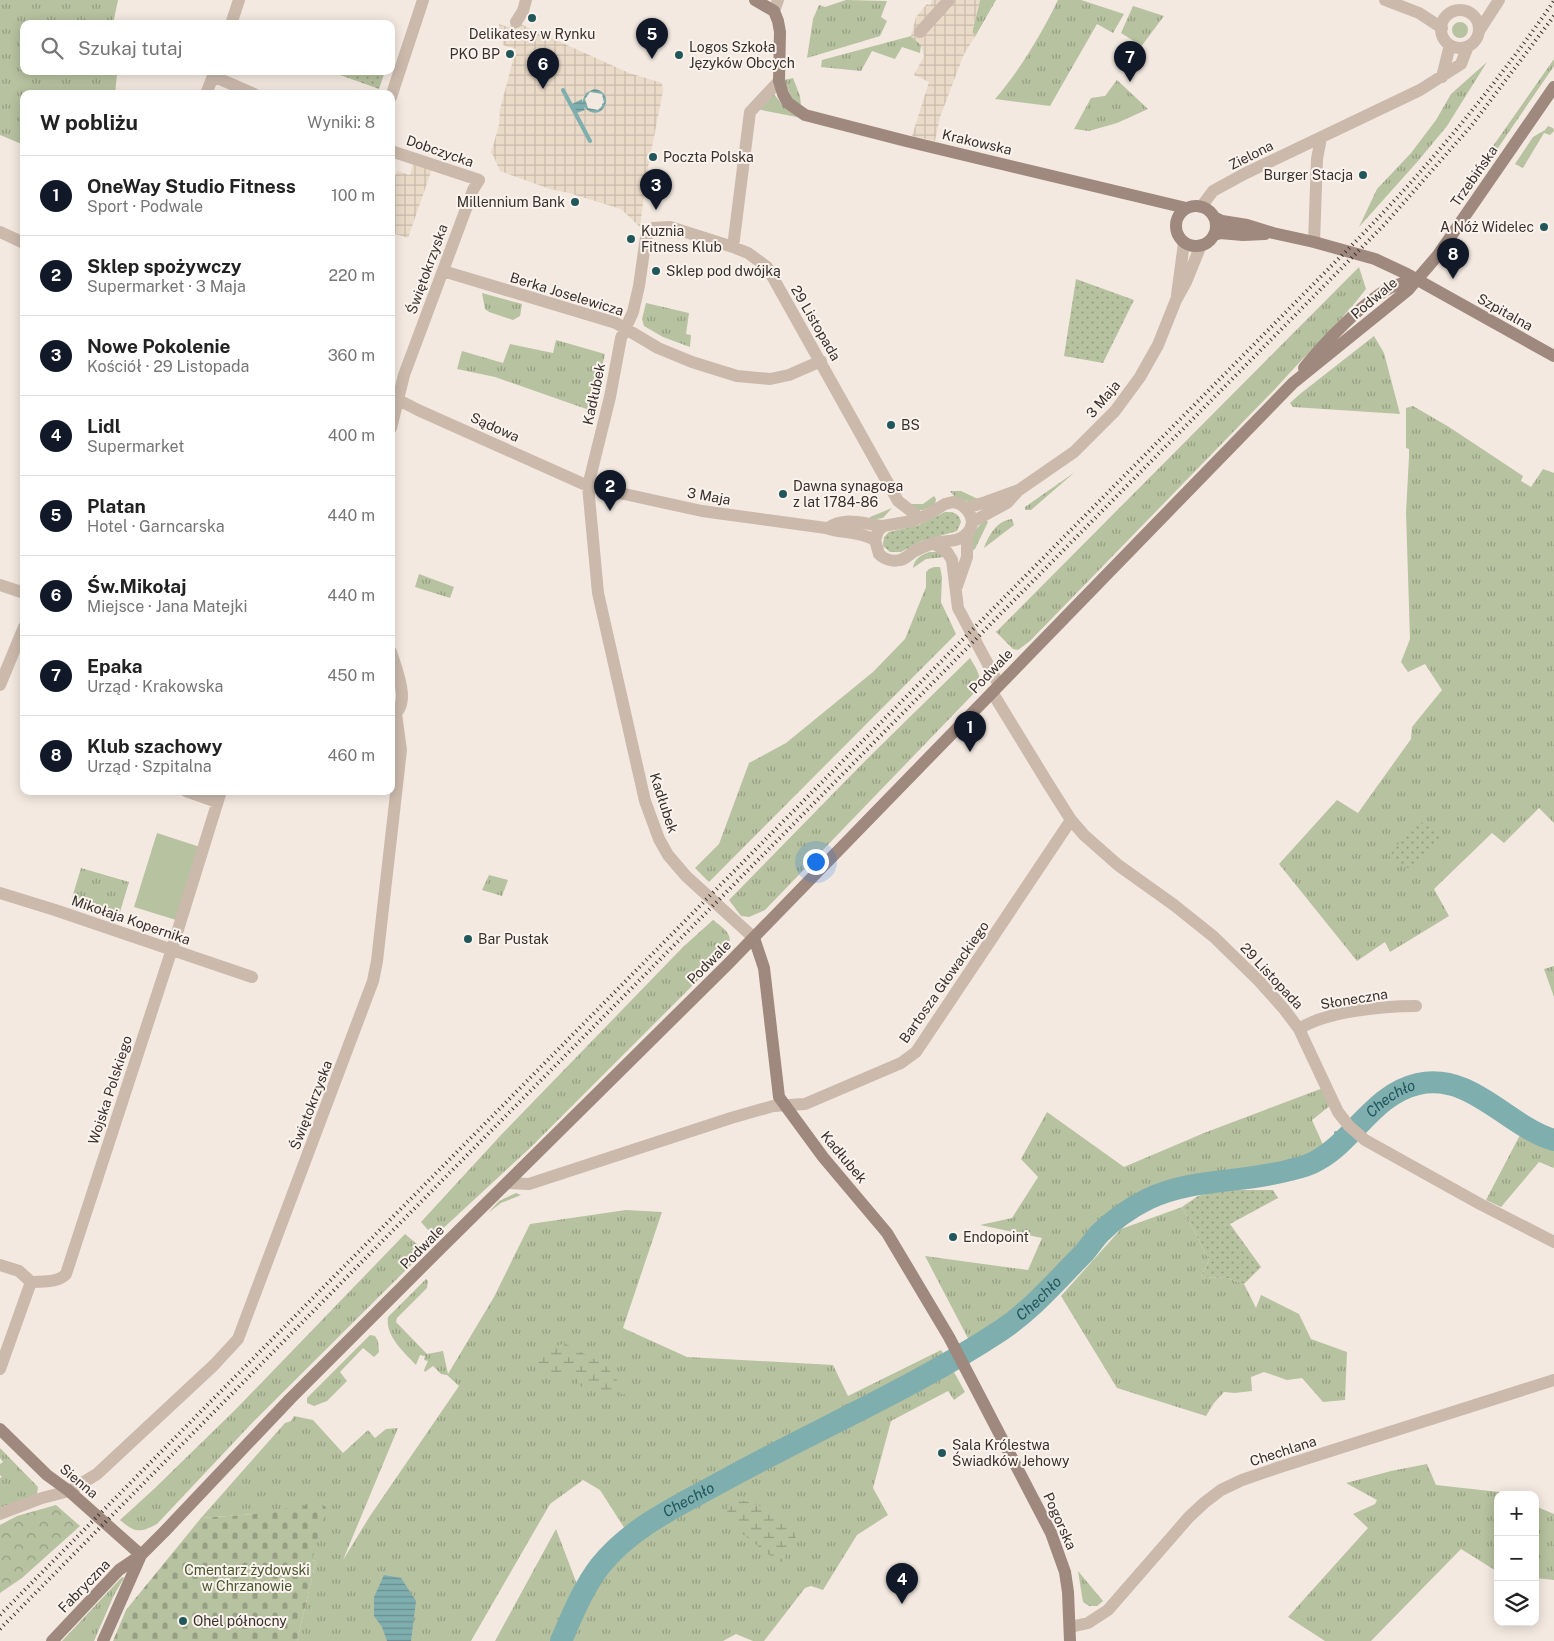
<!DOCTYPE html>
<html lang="pl">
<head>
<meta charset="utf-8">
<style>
  body { margin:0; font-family:"Public Sans",sans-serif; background:#f6f6f6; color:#222 }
  .controls { position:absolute; right:15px; bottom:15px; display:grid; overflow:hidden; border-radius:10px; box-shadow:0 2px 12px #0003 }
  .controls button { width:45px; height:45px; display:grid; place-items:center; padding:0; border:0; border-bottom:1px solid #e0e0e0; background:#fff; color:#222; font:25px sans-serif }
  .you { position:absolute; left:815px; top:861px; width:18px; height:18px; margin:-12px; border:4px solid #fff; border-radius:50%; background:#1a73e8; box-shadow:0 0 0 8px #1a73e833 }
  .badge { display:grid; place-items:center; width:32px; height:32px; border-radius:50%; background:#111827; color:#fff; font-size:16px; font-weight:700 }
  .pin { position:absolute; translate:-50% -41px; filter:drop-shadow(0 1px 2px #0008) }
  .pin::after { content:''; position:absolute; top:26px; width:18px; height:15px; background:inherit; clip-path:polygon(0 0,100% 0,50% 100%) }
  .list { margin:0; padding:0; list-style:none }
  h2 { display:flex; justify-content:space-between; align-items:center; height:65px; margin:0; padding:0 20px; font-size:21px }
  h2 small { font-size:16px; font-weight:400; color:#767676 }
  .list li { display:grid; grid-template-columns:32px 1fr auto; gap:15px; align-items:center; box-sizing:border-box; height:80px; padding:0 20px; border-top:1px solid #e0e0e0 }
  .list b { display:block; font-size:19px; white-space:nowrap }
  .list p { margin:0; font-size:16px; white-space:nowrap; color:#767676 }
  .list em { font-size:16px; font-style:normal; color:#767676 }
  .icon { flex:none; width:28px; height:28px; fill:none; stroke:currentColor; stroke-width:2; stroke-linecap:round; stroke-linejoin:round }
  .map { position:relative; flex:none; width:1554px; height:1641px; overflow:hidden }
  .search { position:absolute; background:#fff; box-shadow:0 2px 12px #0003; left:20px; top:20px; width:375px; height:55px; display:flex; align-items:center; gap:12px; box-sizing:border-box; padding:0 18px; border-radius:10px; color:#767676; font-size:19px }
  .panel { position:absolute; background:#fff; box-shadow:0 2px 12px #0003; left:20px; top:90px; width:375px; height:705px; border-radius:10px }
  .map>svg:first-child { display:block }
  .grass { fill:url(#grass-tufts) }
  .forest { fill:url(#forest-crowns) }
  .wetland { fill:url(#wetland-marsh) }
  .cemetery { fill:url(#cemetery-stones) }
  .garden { fill:url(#garden-dots) }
  .pitch { fill:#b7c2a0 }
  .plaza { fill:url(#plaza-grid); fill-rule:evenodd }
  .water { fill:url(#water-rules); fill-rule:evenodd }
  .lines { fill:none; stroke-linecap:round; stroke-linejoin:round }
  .stream { stroke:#7faeaf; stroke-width:4 }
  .river { stroke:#7faeaf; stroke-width:22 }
  .street { stroke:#cbb9ac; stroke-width:12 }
  .secondary { stroke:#9f887d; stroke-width:12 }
  .rail { stroke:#392f2b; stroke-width:4; stroke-dasharray:1 4; stroke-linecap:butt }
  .poi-dot { fill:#21575a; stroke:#faf3ed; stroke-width:2 }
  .labels { text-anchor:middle; stroke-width:4; stroke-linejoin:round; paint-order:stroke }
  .poi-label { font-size:14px; fill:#392f2b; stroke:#faf3ed; text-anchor:start }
  .street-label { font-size:14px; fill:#392f2b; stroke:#faf3ed }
  .park-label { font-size:14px; fill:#49572f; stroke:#faf3ed }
  .water-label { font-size:15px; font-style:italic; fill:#21575a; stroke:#faf3ed }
</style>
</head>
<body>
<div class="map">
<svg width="1554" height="1641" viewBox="0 0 1554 1641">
  <defs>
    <pattern id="grass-tufts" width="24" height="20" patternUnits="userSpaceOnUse" patternTransform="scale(1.25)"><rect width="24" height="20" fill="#b7c2a0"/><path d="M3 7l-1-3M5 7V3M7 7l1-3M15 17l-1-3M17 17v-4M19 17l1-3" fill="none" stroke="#969e83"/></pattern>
    <pattern id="forest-crowns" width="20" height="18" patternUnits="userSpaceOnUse" patternTransform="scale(1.25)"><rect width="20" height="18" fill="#b7c2a0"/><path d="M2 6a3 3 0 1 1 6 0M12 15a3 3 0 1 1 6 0" fill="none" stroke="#969e83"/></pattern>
    <pattern id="wetland-marsh" width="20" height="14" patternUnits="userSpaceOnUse" patternTransform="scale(1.25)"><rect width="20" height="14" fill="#b7c2a0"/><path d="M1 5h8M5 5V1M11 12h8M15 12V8" fill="none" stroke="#969e83"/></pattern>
    <pattern id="cemetery-stones" width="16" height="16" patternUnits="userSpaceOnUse" patternTransform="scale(1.25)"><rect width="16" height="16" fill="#b7c2a0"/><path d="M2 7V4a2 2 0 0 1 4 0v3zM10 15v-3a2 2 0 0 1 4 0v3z" fill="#969e83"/></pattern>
    <pattern id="garden-dots" width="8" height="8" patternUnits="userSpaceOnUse" patternTransform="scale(1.25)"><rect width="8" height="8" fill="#b7c2a0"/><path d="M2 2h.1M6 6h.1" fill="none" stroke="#969e83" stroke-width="1.8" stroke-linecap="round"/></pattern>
    <pattern id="plaza-grid" width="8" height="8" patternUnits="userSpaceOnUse" patternTransform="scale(1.25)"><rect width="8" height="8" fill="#eadac8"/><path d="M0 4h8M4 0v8" fill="none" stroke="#c9bbac"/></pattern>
    <pattern id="water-rules" width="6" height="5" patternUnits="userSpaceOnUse" patternTransform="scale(1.25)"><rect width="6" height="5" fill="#7faeaf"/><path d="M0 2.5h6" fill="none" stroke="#698e8f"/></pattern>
  </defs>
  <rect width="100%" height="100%" fill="#f3e9e0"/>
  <path class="grass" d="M0,0H118L113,24H24V71H105L117,74L115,94H24V145L0,135Z
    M846,0L887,1L881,17L887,21L880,36L807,58L813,19L819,5L825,7Z
    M980,0H996L976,35L972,33Z
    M1058,0H1081L1124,14L1113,33L1097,24L1050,106L995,99C1020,70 1041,35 1058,0Z
    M1133,6L1164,16L1134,56L1132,54L1137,43L1121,33Z
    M1452 30a8 8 0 1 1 16 0a8 8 0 1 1-16 0Z
    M911,36L921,45L920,53L902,47L895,59L872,51L861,71L821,67L822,60Z
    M1554,59V66L1461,202L1460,193Z
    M1487,62L1447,126L1418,161L1359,227L1377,189L1411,153L1436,120L1451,94Z
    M793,78L800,96L801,106L793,101L784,80Z
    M1117,80L1148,109L1117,123L1089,131L1074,129L1091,98L1105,96Z
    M773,93L782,104L802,118L756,109Z
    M1548,126L1553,128L1554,131L1550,135L1544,133L1523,168L1515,164L1533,137L1545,130Z
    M1359,267L1366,289C1339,324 1306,354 1276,388L1030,641L1018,650L1013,649L996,632Z
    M482,293L522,304L520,316L513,320L489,312L485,309Z
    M646,303L689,313L686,334L691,335L690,347L663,337L644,326L642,319Z
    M1374,336L1384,353L1400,414L1293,407L1290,403L1300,394Z
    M556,340L605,354L592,411L495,377L457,369L462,351L503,363L510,344L553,353Z
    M1413,406L1449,427L1523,476L1521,481L1531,487L1543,469L1554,473V823L1539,808L1504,843L1492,833L1434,889L1449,916L1390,952L1385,942L1357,961L1279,864L1337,800L1358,813L1411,739L1412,727L1442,690L1425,664L1408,672L1401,662L1410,639L1406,513L1409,456V449L1406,448V408Z
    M1075,472L1031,510H1025V507Z
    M950,491H961L978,499C968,503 957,501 950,491Z
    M934,496L936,499L935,505L923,510H917L911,504H923Z
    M892,508L883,518L869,520L870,517Z
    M1012,519L1014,525L984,548C989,535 996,521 1012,519Z
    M986,520L988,522L975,549L972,551C970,537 975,527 986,520Z
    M929,552H937L945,557L926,559L913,568C914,559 921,555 929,552Z
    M934,567H940L942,577L941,602L956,634L709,882L695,868L719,844L749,763L786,743L873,672L905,639L926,587V572L929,569Z
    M419,574L454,587L450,598L415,587Z
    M970,658C976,668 982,676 979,688L765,910L749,917L741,916L729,900L868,758Z
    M81,868L129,882L120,912L72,898Z
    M489,875L508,880L502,896L482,890Z
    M713,920C729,932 736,937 723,955L530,1148L437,1234L429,1231L421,1222L501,1135L683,947Z
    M1554,966V997L1544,969Z
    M1323,1088L1331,1105L1312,1120L1324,1147C1293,1175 1221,1177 1180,1184L1164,1189L1126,1205L1089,1240L1047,1284L1007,1321L971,1344L925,1256L1028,1270L1042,1238L980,1225L1012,1218L1038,1177L1021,1159L1047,1112L1124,1167L1204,1133Z
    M1520,1135L1554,1147V1168L1539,1162L1501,1207L1486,1200Z
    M516,1193L521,1195L501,1203L488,1213L499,1201Z
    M1182,1207L1209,1260L1201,1277L1227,1278L1244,1284L1256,1308L1261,1295L1299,1314L1311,1339L1347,1352L1345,1400L1323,1402L1302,1378L1287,1380L1264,1372L1251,1377L1252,1391L1235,1393L1224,1392L1214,1403L1206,1416L1117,1388L1061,1296L1121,1229Z
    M626,1210L662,1212L623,1328L687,1357L833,1365L848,1396L941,1350L946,1358L909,1380L652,1509L625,1529L600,1490L583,1480L550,1504L471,1641H297L316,1561L312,1560L255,1514L201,1518L285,1423L291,1421L294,1416L313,1420L343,1453L368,1430L375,1438L386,1429L398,1428L343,1560L370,1516L459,1386L447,1375L441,1374L433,1366L425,1372L424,1370L428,1361L424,1360L425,1356L420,1355L416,1365C404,1352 385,1336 388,1317L426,1279L428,1281L427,1288L397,1318L396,1322L427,1354L443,1351L448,1374L494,1297L530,1224Z
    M405,1234L423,1249V1253L253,1422L157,1524C140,1533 135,1533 120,1520L155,1488L237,1408Z
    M370,1335L375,1336L378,1341L379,1352L374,1357L363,1348L340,1372L347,1381L327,1401L314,1406L307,1403V1398Z
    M954,1372L965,1392L954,1400L948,1391L891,1421L873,1488L888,1515L857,1535L823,1590L811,1586L805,1588L764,1641H753L736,1634L723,1641H570L581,1614L602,1572L642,1534L931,1381Z
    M0,1448L38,1487L37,1494L0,1508V1478L2,1477L0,1475V1464L3,1462L0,1458Z
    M1427,1464L1436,1485L1499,1492L1507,1495H1498V1572L1461,1549L1371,1641H1325L1288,1617L1368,1528L1353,1514L1375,1504L1377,1500L1346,1483L1391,1471Z
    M1535,1506L1554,1514V1580L1535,1578Z
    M556,1529L578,1587L553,1641H495Z
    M1078,1571L1103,1601L1097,1606H1089L1083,1602Z
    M122,1577L124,1578L114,1595L94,1641H62Z"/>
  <path class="forest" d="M56,1505L80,1526L22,1578L0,1593V1525L17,1516Z"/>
  <path class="wetland" d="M564,1343L605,1365L629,1395L579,1386L577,1373L543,1374L531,1359Z
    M739,1500C762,1503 780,1518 799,1531L782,1562L777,1561L740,1532L727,1514L728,1506Z"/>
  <path class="cemetery" d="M319,1503L326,1507L312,1560L316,1561L297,1641H113L126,1610L201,1518L255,1514Z"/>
  <path class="garden" d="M329,71H385L379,89Z
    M1076,279L1134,300L1103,363L1064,356Z
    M945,512C954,512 959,513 961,522L957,531L922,541L901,552H890L883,546L884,537L889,532L919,525Z
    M1418,820L1444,837L1411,870L1389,856Z
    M1220,1190H1273L1278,1198L1230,1224L1261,1267L1244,1284L1227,1278L1201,1277L1209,1260L1182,1207L1198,1196Z"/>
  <path class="pitch" d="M157,833L200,847L176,920L134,907Z"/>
  <path class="plaza" d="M932,0H980L972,32L976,35L964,54L940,117L935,141L912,136L929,82L914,75L924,56L921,45L911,36L916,17L927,4L930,5Z
    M516,22L629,73L662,83L663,91L646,178L640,227L621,209L569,193L550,189L500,171L493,155L491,153L499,125L500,109L516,49L503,45L499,24L508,27ZM590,90L603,93L606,99L605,106L597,112L584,107L585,109L577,113L583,99Z
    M413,165L432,169L408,238L391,233V187L397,171L410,175Z"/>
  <path class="water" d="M594,89C618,92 602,126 584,107L585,110L577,113L576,115L570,105L582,99V102L586,93ZM590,92L602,94L604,103L602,104V106L598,110L588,108L585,99Z
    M384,1575L401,1578L416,1601L411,1641H387L382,1627L374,1616V1597Z"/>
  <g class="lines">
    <path class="stream" d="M563,90L590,141
      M1336,1133L1339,1143"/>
    <path class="river" id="s1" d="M561,1641C572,1616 583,1588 600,1566C632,1526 680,1505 723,1481C815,1430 912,1389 1000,1331C1032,1310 1057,1280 1084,1253C1089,1247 1094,1240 1099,1234C1113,1220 1130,1208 1148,1199C1192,1178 1243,1183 1290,1170C1299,1168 1310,1165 1318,1160C1355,1139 1374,1094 1418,1084C1471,1072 1507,1126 1554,1140"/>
    <path class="street" d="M1385,0L1419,13L1442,28
      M1441 29a19 19 0 1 1 38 0a19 19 0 1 1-38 0Z
      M774,11L778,0
      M516,22L523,11L526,0
      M231,24L239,0
      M1479,31L1499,0
      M920,32L949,0
      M213,76L254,94
      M1442,77L1450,45
      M206,94L215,71
      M391,97L423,0
      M391,151L479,180L473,190L404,375L391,428
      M1201,207L1213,191L1244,174L1420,90L1461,64L1468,46
      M0,232L24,243
      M1314,242L1317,159L1321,138
      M733,247L750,112L779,81
      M443,271L616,323L658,348L692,362L737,376L770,379L789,375L821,361
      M1177,295L1184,243
      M391,396L418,410L588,486L702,511L826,528C844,534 856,530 875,540
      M953,502C969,505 980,524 964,536C956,543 941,540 931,544C925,546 919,549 913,552C909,555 905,559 900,560C892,562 884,559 879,554L875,540L878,531L883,526L912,521L929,514L945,504Z
      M966,508L986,502L1019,490L1074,452L1115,411L1140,377L1158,345L1176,300L1186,282L1201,245
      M972,522L1007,503L1017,492
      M828,528C846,516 863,524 883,526
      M933,543L947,552L952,560L958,608L999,685
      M0,585L24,593
      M957,586L967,557V534
      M391,652C396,669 413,706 391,716
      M0,685L24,627
      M992,692L1047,782L1071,820L1084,835L1118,865L1174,905L1214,937L1259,981L1284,1009L1299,1029L1338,1112L1349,1126L1365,1140L1480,1204L1554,1242
      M186,791L217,802
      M0,893L55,910L252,977
      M754,938L686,876L668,855L659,839L645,801L598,593L588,486L610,397L621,338L633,312L639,286L646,237L653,228L670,227L733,247L748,253L767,267L898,501L920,518
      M1299,1029C1326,1011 1384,1006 1416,1006
      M508,1183L529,1184L731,1118L773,1106L805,1104L901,1063L916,1052L1071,820
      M0,1265L19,1271L31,1282
      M31,1282C42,1281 58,1283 66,1274L172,949L221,791
      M0,1369L31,1282
      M0,1514L42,1498L69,1491L97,1474L214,1365L238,1339L373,981L377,961L401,750L396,714
      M1070,1627L1088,1623L1108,1610L1189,1517L1204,1503L1221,1490L1242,1480L1280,1467L1554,1380"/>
    <path class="secondary" d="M755,0L774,11L778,21L780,32L779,81L783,94L788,103L805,115L906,141L1186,208
      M1176 226a20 20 0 1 1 40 0a20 20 0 1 1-40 0Z
      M1214,217L1222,221L1247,225L1273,233L1314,242L1375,259L1407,274L1554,356
      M1214,235L1220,233L1243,235L1265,234
      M1304,368C1322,345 1364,301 1390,288C1398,284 1407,282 1416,279
      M754,938L764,968L779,1097L823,1157L887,1233L949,1337L1051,1533L1065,1572L1068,1592L1070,1641
      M0,1429L47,1475L69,1491L141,1555
      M52,1641L119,1570L141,1555L164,1532L290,1399L439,1250L727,965L1293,383L1408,290L1438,255L1554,87
      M103,1641L141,1555"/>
    <path class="rail" d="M0,1615L1358,239C1430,165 1495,86 1554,1
      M0,1629L1384,225L1472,125L1554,16"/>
  </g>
  <g class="poi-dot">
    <circle cx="532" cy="18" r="5"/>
    <circle cx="510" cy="54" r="5"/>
    <circle cx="679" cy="55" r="5"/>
    <circle cx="653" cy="157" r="5"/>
    <circle cx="1363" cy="175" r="5"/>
    <circle cx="575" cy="202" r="5"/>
    <circle cx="1544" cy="227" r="5"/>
    <circle cx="631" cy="239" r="5"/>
    <circle cx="656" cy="271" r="5"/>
    <circle cx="891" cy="425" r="5"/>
    <circle cx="783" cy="494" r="5"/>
    <circle cx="468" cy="939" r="5"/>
    <circle cx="953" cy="1237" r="5"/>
    <circle cx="942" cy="1453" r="5"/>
    <circle cx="183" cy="1621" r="5"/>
  </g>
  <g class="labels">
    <g class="poi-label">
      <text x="532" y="39" text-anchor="middle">Delikatesy w Rynku</text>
      <text x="689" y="52">Logos Szkoła<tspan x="689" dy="16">Języków Obcych</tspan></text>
      <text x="500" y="59" text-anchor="end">PKO BP</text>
      <text x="663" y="162">Poczta Polska</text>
      <text x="1353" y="180" text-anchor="end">Burger Stacja</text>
      <text x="565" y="207" text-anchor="end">Millennium Bank</text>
      <text x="1534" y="232" text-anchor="end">A Nóż Widelec</text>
      <text x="641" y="236">Kuznia<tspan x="641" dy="16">Fitness Klub</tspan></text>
      <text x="666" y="276">Sklep pod dwójką</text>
      <text x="901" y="430">BS</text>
      <text x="793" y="491">Dawna synagoga<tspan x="793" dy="16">z lat 1784-86</tspan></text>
      <text x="478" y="944">Bar Pustak</text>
      <text x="963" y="1242">Endopoint</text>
      <text x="952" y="1450">Sala Królestwa<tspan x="952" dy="16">Świadków Jehowy</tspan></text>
      <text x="193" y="1626">Ohel północny</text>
    </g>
    <g class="street-label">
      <text transform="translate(977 142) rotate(13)" y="5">Krakowska</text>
      <text transform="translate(440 151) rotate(19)" y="5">Dobczycka</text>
      <text transform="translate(1251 155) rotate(-27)" y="5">Zielona</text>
      <text transform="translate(1474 176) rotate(-55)" y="5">Trzebińska</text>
      <text transform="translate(427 269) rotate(-70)" y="5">Świętokrzyska</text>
      <text transform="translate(567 294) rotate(17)" y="5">Berka Joselewicza</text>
      <text transform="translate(1374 298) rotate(-40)" y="5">Podwale</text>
      <text transform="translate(1505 312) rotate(29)" y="5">Szpitalna</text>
      <text transform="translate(816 323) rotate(60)" y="5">29 Listopada</text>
      <text transform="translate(594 394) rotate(-78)" y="5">Kadłubek</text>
      <text transform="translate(1103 399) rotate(-50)" y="5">3 Maja</text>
      <text transform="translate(495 427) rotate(24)" y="5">Sądowa</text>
      <text transform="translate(709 496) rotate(10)" y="5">3 Maja</text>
      <text transform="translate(991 671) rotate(-46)" y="5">Podwale</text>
      <text transform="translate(664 803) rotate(72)" y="5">Kadłubek</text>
      <text transform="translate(131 920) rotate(19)" y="5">Mikołaja Kopernika</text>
      <text transform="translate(709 962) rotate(-45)" y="5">Podwale</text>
      <text transform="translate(1272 976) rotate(47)" y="5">29 Listopada</text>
      <text transform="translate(944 982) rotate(-55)" y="5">Bartosza Głowackiego</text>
      <text transform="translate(1354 999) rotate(-9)" y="5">Słoneczna</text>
      <text transform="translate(110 1090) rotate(-72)" y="5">Wojska Polskiego</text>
      <text transform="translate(311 1105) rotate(-69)" y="5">Świętokrzyska</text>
      <text transform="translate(844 1157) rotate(50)" y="5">Kadłubek</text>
      <text transform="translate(422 1247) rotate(-45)" y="5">Podwale</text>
      <text transform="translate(1283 1451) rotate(-18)" y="5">Chechlana</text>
      <text transform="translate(79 1481) rotate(40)" y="5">Sienna</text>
      <text transform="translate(1060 1521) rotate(66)" y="5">Pogorska</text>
      <text transform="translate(84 1586) rotate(-46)" y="5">Fabryczna</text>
    </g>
    <g class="park-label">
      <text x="247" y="1575">Cmentarz żydowski<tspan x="247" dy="16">w Chrzanowie</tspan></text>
    </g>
    <g class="water-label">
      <text dy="5" stroke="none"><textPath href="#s1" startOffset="1021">Chechło</textPath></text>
      <text dy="5" stroke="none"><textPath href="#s1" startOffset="601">Chechło</textPath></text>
      <text dy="5" stroke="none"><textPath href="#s1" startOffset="196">Chechło</textPath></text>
    </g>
  </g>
</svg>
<div class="controls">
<button>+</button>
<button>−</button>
<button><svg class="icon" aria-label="layers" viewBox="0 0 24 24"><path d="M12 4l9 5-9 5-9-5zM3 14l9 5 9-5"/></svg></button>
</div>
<div class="you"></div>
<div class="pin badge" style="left:970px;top:752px">1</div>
<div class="pin badge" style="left:610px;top:511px">2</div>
<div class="pin badge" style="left:656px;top:210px">3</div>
<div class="pin badge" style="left:902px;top:1604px">4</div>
<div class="pin badge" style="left:652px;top:59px">5</div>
<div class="pin badge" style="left:543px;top:89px">6</div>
<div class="pin badge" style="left:1130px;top:82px">7</div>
<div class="pin badge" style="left:1453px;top:279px">8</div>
<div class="search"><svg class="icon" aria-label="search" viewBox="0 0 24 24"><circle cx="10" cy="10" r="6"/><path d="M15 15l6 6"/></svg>Szukaj tutaj</div>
<section class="panel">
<h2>W pobliżu<small>Wyniki: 8</small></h2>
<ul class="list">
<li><span class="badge">1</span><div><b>OneWay Studio Fitness</b><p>Sport · Podwale</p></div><em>100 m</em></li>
<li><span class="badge">2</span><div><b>Sklep spożywczy</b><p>Supermarket · 3 Maja</p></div><em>220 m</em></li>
<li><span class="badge">3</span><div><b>Nowe Pokolenie</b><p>Kościół · 29 Listopada</p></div><em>360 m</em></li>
<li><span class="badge">4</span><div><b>Lidl</b><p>Supermarket</p></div><em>400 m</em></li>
<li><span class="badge">5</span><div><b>Platan</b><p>Hotel · Garncarska</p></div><em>440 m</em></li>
<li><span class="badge">6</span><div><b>Św.Mikołaj</b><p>Miejsce · Jana Matejki</p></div><em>440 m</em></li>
<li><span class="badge">7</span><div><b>Epaka</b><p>Urząd · Krakowska</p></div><em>450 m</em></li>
<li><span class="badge">8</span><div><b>Klub szachowy</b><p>Urząd · Szpitalna</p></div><em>460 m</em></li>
</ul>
</section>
</div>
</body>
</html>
